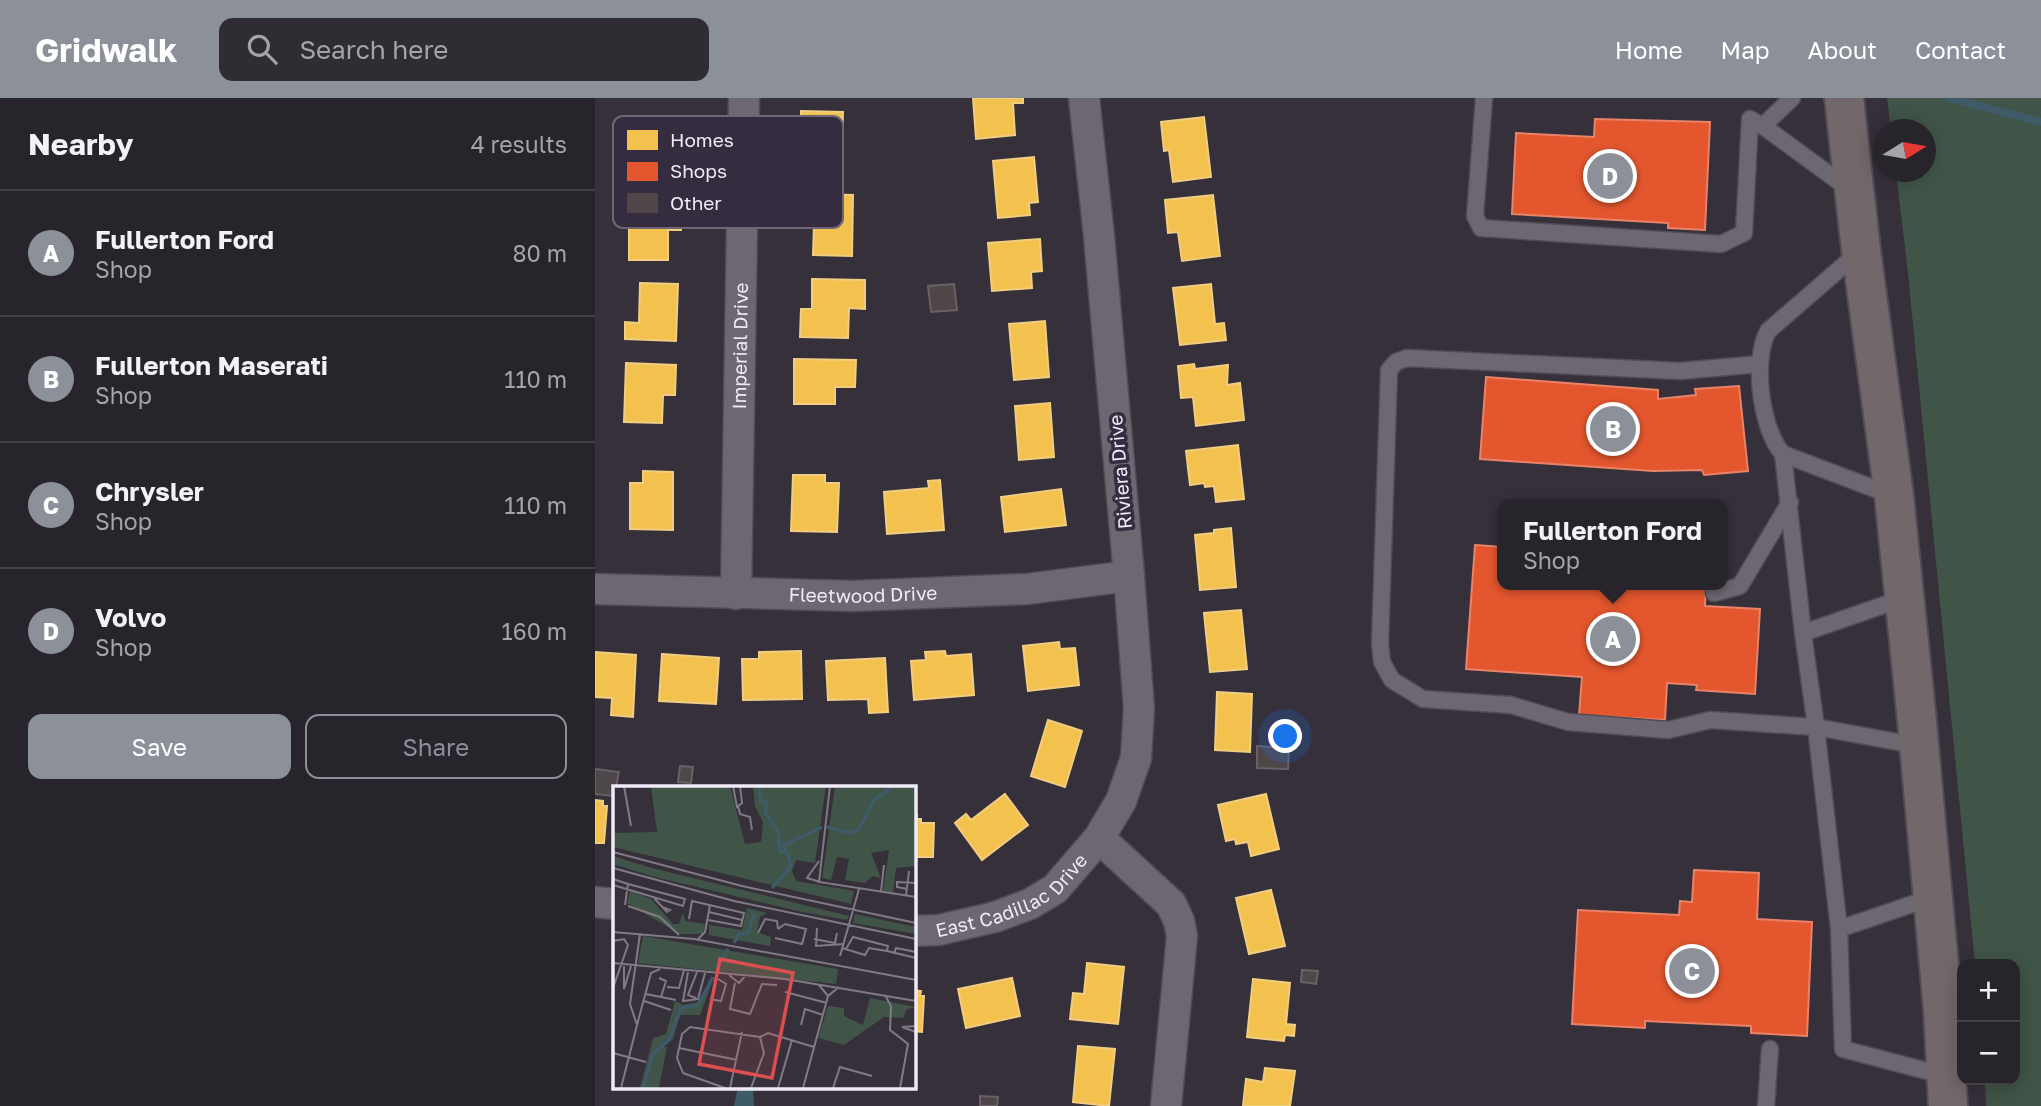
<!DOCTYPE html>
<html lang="en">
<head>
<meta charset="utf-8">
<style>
  body { margin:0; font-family:"Golos Text",sans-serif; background:#302c34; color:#f1f3f6 }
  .controls { position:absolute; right:21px; bottom:21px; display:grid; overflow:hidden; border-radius:14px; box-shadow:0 4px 18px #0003 }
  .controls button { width:63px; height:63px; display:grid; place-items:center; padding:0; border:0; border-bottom:2px solid #444148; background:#28242c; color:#f1f3f6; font:35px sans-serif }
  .compass { position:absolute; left:1278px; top:21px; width:63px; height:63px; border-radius:50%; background:#28242c; box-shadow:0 4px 18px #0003; rotate:79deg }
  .you { position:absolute; left:691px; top:639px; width:24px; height:24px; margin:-18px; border:5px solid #fff; border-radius:50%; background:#1a73e8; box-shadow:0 0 0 10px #1a73e833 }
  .badge { display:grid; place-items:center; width:46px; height:46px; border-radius:50%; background:#8c9099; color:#fff; font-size:23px; font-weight:700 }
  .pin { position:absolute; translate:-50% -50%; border:4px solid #fff; box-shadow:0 2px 7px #0006 }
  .popup { position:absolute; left:902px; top:401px; width:231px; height:91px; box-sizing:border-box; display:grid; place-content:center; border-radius:14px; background:#28242c; filter:drop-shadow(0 2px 5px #0005); font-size:23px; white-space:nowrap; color:#a5a4a9 }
  .popup b { font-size:26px; color:#f1f3f6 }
  .popup::after { content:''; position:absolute; left:50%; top:100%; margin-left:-14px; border:14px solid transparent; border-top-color:#28242c }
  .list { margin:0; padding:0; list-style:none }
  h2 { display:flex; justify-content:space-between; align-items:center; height:91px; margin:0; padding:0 28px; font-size:30px }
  h2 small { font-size:23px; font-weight:400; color:#a5a4a9 }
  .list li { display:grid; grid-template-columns:46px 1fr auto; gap:21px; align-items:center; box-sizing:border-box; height:126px; padding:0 28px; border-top:2px solid #444148 }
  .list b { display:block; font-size:26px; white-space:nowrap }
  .list p { margin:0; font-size:23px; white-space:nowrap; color:#a5a4a9 }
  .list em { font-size:23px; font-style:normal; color:#a5a4a9 }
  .actions { display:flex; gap:14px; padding:21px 28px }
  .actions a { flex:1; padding:16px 0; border:2px solid #8c9099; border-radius:14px; text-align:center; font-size:24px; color:#8c9099 }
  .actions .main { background:#8c9099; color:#fff }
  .icon { flex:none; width:38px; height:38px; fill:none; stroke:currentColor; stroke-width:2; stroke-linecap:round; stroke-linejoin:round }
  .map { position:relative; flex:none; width:1446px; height:1008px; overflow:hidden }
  header { display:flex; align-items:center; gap:42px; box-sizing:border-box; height:98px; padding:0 35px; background:#8c9099; color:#fff }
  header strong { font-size:33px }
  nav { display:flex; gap:38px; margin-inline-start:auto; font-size:24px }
  .search { width:490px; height:63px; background:#302c34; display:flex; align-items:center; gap:18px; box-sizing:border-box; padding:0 24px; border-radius:14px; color:#a5a4a9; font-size:26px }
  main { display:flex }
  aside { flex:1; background:#28242c }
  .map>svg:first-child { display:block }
  .green { fill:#405447 }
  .water { fill:#3f5a68 }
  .homes { fill:#f2c14e; stroke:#f1cd81; stroke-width:2 }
  .shops { fill:#e4572e; stroke:#e8836a; stroke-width:2 }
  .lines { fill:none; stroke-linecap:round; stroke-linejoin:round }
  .stream { stroke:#3f5a68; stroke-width:8 }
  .building { fill:#4f464a; stroke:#696165; stroke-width:2 }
  .service-casing { stroke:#504c55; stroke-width:19 }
  .minor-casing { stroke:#504c55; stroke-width:33 }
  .trunk-casing { stroke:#504c55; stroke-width:42 }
  .service { stroke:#6c6770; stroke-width:16 }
  .minor { stroke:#6c6770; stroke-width:30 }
  .trunk { stroke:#72686c; stroke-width:38 }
  .labels { text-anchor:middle; stroke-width:7; stroke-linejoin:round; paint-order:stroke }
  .street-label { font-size:19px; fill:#f0eaf7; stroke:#362c3f }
  .inset-river { fill:none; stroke:#3f5a68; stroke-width:3.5 }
  .inset-road { fill:none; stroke:#807a86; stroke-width:2 }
  .view { fill:#db4f51; fill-opacity:0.15; stroke:#db4f51; stroke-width:3.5 }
  .inset-edge { fill:none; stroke:#f0eaf7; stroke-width:3.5 }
  .key { fill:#362c3f; stroke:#6e6576; stroke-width:2 }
  .key-label { font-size:19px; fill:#f0eaf7 }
</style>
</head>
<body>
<header>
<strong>Gridwalk</strong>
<div class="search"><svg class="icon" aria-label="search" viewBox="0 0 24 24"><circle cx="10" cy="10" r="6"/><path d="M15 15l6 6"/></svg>Search here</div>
<nav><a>Home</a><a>Map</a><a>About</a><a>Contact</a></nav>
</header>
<main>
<aside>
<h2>Nearby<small>4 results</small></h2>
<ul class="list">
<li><span class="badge">A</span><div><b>Fullerton Ford</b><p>Shop</p></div><em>80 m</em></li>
<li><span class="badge">B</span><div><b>Fullerton Maserati</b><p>Shop</p></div><em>110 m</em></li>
<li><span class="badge">C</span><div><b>Chrysler</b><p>Shop</p></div><em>110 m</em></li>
<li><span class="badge">D</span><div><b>Volvo</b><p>Shop</p></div><em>160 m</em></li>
</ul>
<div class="actions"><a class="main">Save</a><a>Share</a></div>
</aside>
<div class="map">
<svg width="1446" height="1008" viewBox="0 0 1446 1008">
  <rect width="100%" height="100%" fill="#36303b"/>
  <path class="green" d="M1292,0H1446V1008H1391L1390,982H1420V866H1380L1313,175L1301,74H1330V32L1296,31Z"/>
  <path class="water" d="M143,989H156L158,991L159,1008H139Z"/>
  <path class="homes" d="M378,0H428V5H418L420,37L381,41Z
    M206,13L248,14L246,74L209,73V61H205Z
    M35,19H85V49H74V80L24,79V64L35,65Z
    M609,19L616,79L578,84L574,52L569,53L566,24Z
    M439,59L443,104L434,105L435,117L403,120L398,63Z
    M220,96L258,97L257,158L218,157Z
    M618,97L625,158L587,163L583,134L573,135L570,102Z
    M34,102H86V132H73V162H34Z
    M445,141L447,173L436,174L437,190L397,193L393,145Z
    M217,181L270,182V211L254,210L253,240L205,239L206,211H217Z
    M45,185L83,186L81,243L30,241V224L44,225Z
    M616,186L620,226L629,225L631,242L585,247L578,190Z
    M450,223L454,279L419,282L414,226Z
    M199,261L261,262L260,289H240V306H199Z
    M31,265L81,267L80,297H68L67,325L29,324Z
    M599,266L600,271L633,267L632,287L645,285L649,322L601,328L598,299L586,300L583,268Z
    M455,305L459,359L424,362L420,308Z
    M643,347L649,401L621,404L619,388L610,389L609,385L595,387L591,353Z
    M48,373L78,374V432L35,431V385H48Z
    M198,377H230V385H244L242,434L196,433Z
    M345,382L349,432L292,436L289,394L334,390L333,383Z
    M466,391L471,427L410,434L406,399Z
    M636,430L641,489L605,492L600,437L619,435V432Z
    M646,512L652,571L615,574L609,515Z
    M464,544L465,551L480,550L484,587L433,593L428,548Z
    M206,553L207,601L148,602L147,561H164V554Z
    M350,553L351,558L376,556L379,597L319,602L316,563L331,562L330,554Z
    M0,554L41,557L38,619L16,617L17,600L0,599Z
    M67,556L124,560L121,606L64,603Z
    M290,560L293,614L274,615L273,601L233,602L231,563Z
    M622,594L657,596L655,654L620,652Z
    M453,622L487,633L470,689L436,678Z
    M410,696L433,727L387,762L360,725L371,716L376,722Z
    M671,696L684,751L656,758L653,744L641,746L640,741L631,743L623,707Z
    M0,702L8,703V708H12L9,745H0Z
    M318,717H322V721H326V725H339L338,759H318Z
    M676,792L690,848L654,856L641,800Z
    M492,865L529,869L523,926L475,921L478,895L489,896Z
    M417,880L425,918L371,930L363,891Z
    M658,881L695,885L691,926L700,927L699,938L690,937L689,943L652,939Z
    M318,892L326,893L325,898H329L327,934L318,933Z
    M483,948L520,951L514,1008L478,1004Z
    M670,970L700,973L695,1008H648L651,981L668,984Z"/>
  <path class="shops" d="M1000,21L1115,24L1110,132L1073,130V125L917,116L921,35L999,39Z
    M891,279L1063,292V301L1101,297L1100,291L1144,288L1153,373L1109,377L1107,372L1058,373L885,361Z
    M880,447L908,449V487H1111L1110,508L1165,511L1160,596L1101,592L1102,587L1072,585L1070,622L984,617L987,579L871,571Z
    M1099,772L1164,775L1162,821L1217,824L1212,938L1156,935V928L1050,923V930L977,926L983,812L1084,817L1085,803L1097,804Z"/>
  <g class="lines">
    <path class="stream" d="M1354,0L1446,24"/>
  </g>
  <path class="building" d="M359,186L362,212L336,214L333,188Z
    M662,648L694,650L693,671L662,670Z
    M85,668L98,669L96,685L83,684Z
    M0,671L24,674L19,698L0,696Z
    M707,872L723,873L721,886L706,884Z
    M385,998L403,999L402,1008H385Z"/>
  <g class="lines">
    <g class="service-casing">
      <path id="service" d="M889,0L880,118L886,130L1126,146L1149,135L1155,21L1168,28
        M1197,0L1168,28L1254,91
        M1264,154L1173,233C1157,262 1166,332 1188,356L1296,397
        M1165,266L1085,273L812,260L801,264L794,272L785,546L787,564L797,582L828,601L916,607L973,624L1073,632L1115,622L1221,629L1244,831
        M1188,356L1208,535
        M1119,495L1145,488L1195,404
        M1309,500L1208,535L1221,629L1324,648
        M1338,799L1244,831L1248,951L1351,978
        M1171,1008L1175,951"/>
    </g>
    <g class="minor-casing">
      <g id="minor">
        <path id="s1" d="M0,491L258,498L432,491L534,478"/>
        <path id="s2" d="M141,496L149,0"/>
        <path d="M504,740L576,806L584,823L587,838L571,1008"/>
        <path d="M0,804L19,806"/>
        <path id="s3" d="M318,833L344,832L400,819L435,806L460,791L504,740L526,703L541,660L544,611L534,478L504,138L489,0"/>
      </g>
    </g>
    <g class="trunk-casing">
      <path id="trunk" d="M1249,0L1266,152L1299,398L1321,613L1348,912L1353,1008"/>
    </g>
    <use href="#service" class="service"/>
    <use href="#minor" class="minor"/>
    <use href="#trunk" class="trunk"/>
  </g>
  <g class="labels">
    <g class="street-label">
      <text dy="7" stroke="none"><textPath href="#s2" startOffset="248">Imperial Drive</textPath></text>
      <text transform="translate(525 374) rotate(-95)" y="7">Riviera Drive</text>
      <text dy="7" stroke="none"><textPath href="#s1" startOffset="268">Fleetwood Drive</textPath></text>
      <text dy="7" stroke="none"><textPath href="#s3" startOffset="108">East Cadillac Drive</textPath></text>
    </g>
  </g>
  <g transform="translate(18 688)">
    <rect width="303" height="303" fill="#36303b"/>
    <path d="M38,0H117L132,58L148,56L150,36L142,20L140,0H213L202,77L183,74L179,85L183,95L241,105L238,118L0,61V47L44,46ZM222,0H303V80L283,82L280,107L270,105L276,64L258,67L268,92L260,90L252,97L232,94L236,73L224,71L218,94L209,92ZM0,70L39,82L236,130L234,134L189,126L42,91L0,78ZM17,105L38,113L60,138H66L70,126L72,135L92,138L90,148H67L14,117ZM134,122L154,127L147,131L144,146L158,151L157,160L96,149V139L129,144ZM242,128L303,141V148L240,137ZM30,150L225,183L223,198L25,177ZM98,191H101L87,229H67L60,253L50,261H54L46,302H27L40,252L53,248L62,215L70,219L86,216ZM257,212L303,221L294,223L290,232L271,231L231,259L205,252L215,220L231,222V230L250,239Z" fill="#405447"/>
    <path class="inset-river" d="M146,0L148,15L154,16L152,26L165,46L167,65L175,67L178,80L159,102M214,41L237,47L246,43L261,14L280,0M172,66L171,59L209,41M121,157L126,148L135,147L142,127M104,182L115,163M30,302L40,268L56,254L68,222L85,219L100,191"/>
    <path class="inset-road" d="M11,0L18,40M120,0L124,21L129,17L127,0M217,0L206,96L303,111M125,20L127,28L137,31L139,44M0,66L129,100L303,137M206,75L194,92L207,96M0,82L121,115L303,153M0,93L15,98L12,119M0,99L70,120L72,113L15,98M294,103L284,101V96L303,97M268,106L271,79M293,110L296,85M41,112L54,126L57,124L49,121M15,120L47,131L66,149M96,126L129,134M76,133L79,115L131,127L128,140L95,134M204,142L203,160L231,158M0,146L81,153L303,194M145,147L152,133L164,135L165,143M162,152L189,158L193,143L172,138L165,143M85,153L92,146L97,119M201,153L222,157L224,147M0,155L11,153L15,159L0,202M229,162L252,169L256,162L274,165L275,160L240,151L233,163M274,165L303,172M281,168L283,162L303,166M227,170L246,103M0,177L172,193L303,215M11,180V203L18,180M75,186L70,215L85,213L92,187M116,189L126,197L133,189M46,192L53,195L48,211M122,197L117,223L137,228L149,198L164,199M206,199L215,210L226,201M54,201L66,202L71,184M172,206L214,217M33,208L63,214M273,211L278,220L277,244L295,258L287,302M83,212L75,209L84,186M97,213L108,215L113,198L105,193M31,215L58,224M24,239L38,187L47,183M188,239L192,223L210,229M303,240L289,241L303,246M147,251L155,247L201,261M66,262L124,274M0,267L33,276M70,287L64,272L69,248L77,241L147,251M70,287L112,302M8,302L24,239L17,218L27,148M117,302L129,246M138,302L151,267L147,251M165,302L179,254M190,302L215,210M220,302L227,281L259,290"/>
    <path class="view" d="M107,173L180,187L159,292L86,278Z"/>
    <rect width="303" height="303" class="inset-edge"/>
  </g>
  <rect x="18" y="18" width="230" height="112" rx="10" class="key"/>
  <rect x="32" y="32" width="31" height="20" fill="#f2c14e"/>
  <rect x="32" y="64" width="31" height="19" fill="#e4572e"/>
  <rect x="32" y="95" width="31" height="20" fill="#4f464a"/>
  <g class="key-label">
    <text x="75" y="49">Homes</text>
    <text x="75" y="80">Shops</text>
    <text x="75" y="112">Other</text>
  </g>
</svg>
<div class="controls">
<button>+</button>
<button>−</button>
</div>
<svg class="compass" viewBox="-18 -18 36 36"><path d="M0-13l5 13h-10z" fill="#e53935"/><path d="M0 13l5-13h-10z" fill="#a5a4a9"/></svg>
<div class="you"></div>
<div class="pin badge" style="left:1018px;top:541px">A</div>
<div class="popup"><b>Fullerton Ford</b>Shop</div>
<div class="pin badge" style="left:1018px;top:331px">B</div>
<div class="pin badge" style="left:1097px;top:873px">C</div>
<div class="pin badge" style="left:1015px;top:78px">D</div>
</div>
</main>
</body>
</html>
